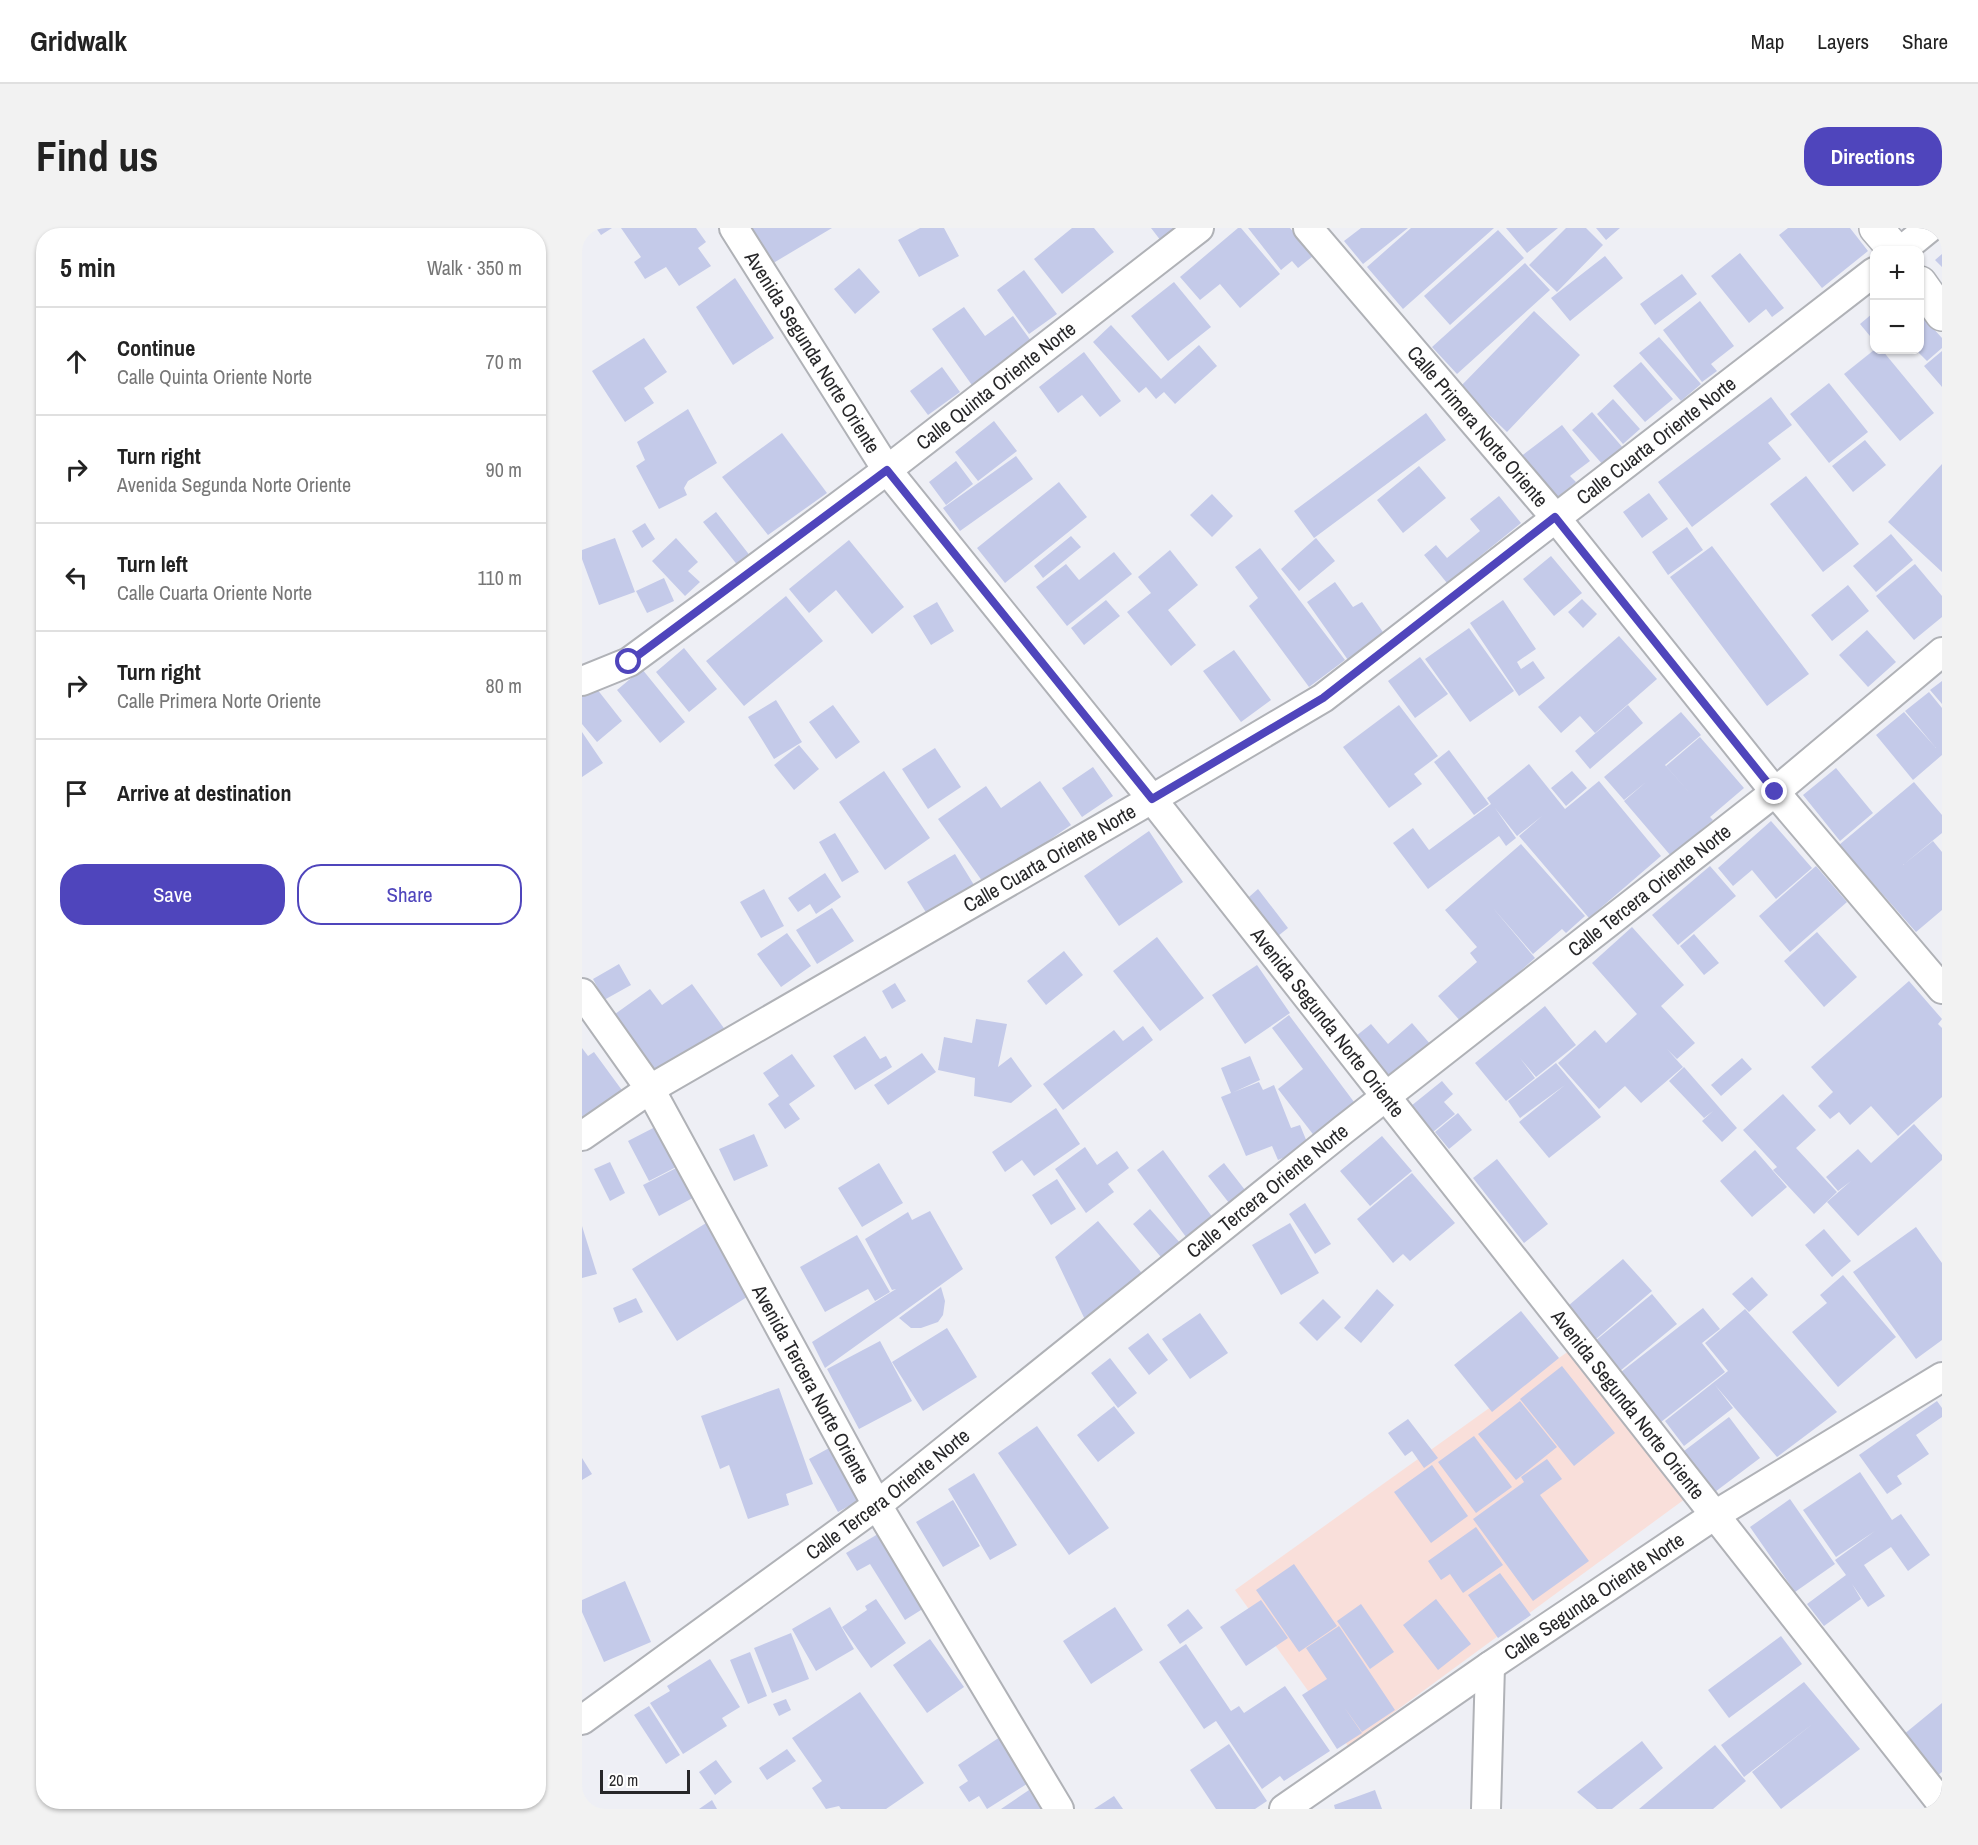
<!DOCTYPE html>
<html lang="en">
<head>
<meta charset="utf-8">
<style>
  body { margin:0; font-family:"Archivo Narrow",sans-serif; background:#f2f2f2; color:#222 }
  .controls { position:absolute; right:18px; top:18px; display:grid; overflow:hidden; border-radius:12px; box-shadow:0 2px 4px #0004 }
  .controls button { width:54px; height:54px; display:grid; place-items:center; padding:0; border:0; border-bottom:2px solid #e0e0e0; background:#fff; color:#222; font:30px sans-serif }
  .scale { position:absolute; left:18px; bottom:15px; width:90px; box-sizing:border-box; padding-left:6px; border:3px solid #272729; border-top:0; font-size:16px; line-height:21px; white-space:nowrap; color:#272729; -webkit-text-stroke:4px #fff; paint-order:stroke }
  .stop { position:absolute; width:18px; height:18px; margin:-14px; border:4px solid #4f45bc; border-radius:50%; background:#fff }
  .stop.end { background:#4f45bc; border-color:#fff; box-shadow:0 2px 6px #0008 }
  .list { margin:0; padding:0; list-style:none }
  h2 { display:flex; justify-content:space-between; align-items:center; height:78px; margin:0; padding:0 24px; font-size:26px }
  h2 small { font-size:20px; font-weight:400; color:#767676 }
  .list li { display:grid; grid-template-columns:39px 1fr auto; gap:18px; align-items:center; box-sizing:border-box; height:108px; padding:0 24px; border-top:2px solid #e0e0e0 }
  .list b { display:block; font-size:22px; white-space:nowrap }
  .list p { margin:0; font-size:20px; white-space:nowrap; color:#767676 }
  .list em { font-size:20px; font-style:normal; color:#767676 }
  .actions { display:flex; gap:12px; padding:18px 24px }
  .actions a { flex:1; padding:14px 0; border:2px solid #4f45bc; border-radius:24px; text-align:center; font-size:21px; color:#4f45bc }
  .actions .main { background:#4f45bc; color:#fff }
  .icon { flex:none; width:33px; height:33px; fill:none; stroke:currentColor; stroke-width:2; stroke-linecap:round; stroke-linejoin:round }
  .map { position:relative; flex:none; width:1360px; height:1581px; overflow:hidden; border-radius:24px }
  header { display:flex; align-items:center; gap:36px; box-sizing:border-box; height:84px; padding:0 30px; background:#fff; border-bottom:2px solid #e0e0e0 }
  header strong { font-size:28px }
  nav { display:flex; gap:33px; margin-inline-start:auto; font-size:21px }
  .intro { display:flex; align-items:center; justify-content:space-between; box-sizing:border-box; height:144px; padding:0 36px }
  h1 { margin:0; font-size:42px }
  .button { padding:15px 27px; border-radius:24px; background:#4f45bc; color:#fff; font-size:21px; font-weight:700 }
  main { display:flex; gap:36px; padding:0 36px }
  aside { flex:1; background:#fff; border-radius:24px; box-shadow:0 2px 4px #0004 }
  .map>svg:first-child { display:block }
  .education { fill:#f9dfda }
  .building { fill:#c4cae9 }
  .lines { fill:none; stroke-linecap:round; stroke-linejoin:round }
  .minor-casing { stroke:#b0b2b7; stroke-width:32 }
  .tertiary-casing { stroke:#b0b2b7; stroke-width:36 }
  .minor { stroke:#fff; stroke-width:28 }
  .tertiary { stroke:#fff; stroke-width:33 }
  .route { stroke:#4f45bc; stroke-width:8 }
  .labels { text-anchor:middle; stroke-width:5; stroke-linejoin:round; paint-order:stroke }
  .street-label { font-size:20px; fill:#272729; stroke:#fff }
</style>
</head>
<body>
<header>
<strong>Gridwalk</strong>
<nav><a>Map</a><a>Layers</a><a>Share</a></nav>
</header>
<div class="intro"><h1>Find us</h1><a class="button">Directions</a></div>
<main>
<aside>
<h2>5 min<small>Walk · 350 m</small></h2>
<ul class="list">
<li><svg class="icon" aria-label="ahead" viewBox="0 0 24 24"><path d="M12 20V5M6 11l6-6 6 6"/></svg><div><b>Continue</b><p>Calle Quinta Oriente Norte</p></div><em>70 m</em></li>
<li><svg class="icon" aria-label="right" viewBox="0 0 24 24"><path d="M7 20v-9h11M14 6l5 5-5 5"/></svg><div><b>Turn right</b><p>Avenida Segunda Norte Oriente</p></div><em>90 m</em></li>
<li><svg class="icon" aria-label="left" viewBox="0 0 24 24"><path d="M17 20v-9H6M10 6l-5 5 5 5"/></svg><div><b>Turn left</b><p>Calle Cuarta Oriente Norte</p></div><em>110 m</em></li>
<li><svg class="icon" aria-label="right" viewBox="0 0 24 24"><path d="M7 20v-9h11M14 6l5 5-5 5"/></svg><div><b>Turn right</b><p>Calle Primera Norte Oriente</p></div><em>80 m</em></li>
<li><svg class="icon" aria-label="arrive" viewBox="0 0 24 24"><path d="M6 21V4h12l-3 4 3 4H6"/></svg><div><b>Arrive at destination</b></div></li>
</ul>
<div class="actions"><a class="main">Save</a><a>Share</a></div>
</aside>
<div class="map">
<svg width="1360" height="1581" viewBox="0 0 1360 1581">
  <rect width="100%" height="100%" fill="#eeeff5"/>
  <path class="education" d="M991,1120L1107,1268L766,1518L653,1362Z"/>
  <path class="building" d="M14,0H30L19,7Z
    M39,0H114L124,14L116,20L129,38L97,58L84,39L63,51L52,34L59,29Z
    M166,0H250L188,37Z
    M338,0H362L377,28L337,49L316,12Z
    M490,0H512L532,24L480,66L452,31Z
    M569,0H596L579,13Z
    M656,0H659L698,46L658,80L638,56L618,72L598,49Z
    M666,0H708L731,28L716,40L710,33L699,42Z
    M779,0H826L781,36L762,13Z
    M829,0H912L821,81L785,39Z
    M924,0H976L945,25Z
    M984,0H1004L1021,17L975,64L947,37Z
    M1014,0H1038L1024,12Z
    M1206,0H1268L1286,23L1240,60L1197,7Z
    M916,2L942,30L868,97L842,68Z
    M1158,25L1202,80L1190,89L1184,81L1167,95L1129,48Z
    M1360,26V39L1353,32Z
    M1023,28L1041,50L988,93L969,70Z
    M943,35L968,62L875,146L850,119Z
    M277,40L298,64L273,86L252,61Z
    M442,42L475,86L447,106L415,62Z
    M1100,46L1115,66L1073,97L1058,76Z
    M153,50L192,110L151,137L114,79Z
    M592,54L629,99L586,133L549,88Z
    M1118,73L1152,118L1129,136L1135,143L1120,154L1081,102Z
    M382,79L403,108L431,88L452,117L392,160L350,101Z
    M952,83L998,127L925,204L878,159Z
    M1291,85L1292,104L1288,108L1278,96Z
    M1339,87L1360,110V120L1345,133L1334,122H1338Z
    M529,97L579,151L617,117L635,138L593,176L582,164L574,171L564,159L557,165L511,114Z
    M1077,109L1119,156L1099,173L1057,125Z
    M62,110L85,144L62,160L72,175L43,194L10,143Z
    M1292,122H1300L1352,185L1318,213L1262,146Z
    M1360,123V159L1342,138Z
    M502,124L539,173L518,189L500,167L476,185L457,159Z
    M1059,134L1091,171L1063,194L1031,158Z
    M360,139L378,164L346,187L328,163Z
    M1247,155L1286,204L1247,235L1208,186Z
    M1189,169L1210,197L1186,215L1199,231L1110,299L1076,254Z
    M1031,171L1058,201L1041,216L1015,186Z
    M106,181L135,235L106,253L102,260L105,267L77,281L54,238L63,232L55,214Z
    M1010,184L1042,221L1022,238L990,202Z
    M844,185L864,212L732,310L712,283Z
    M412,193L435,223L396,253L373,224Z
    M980,197L1008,233L988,248L994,254L972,272L938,229Z
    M200,205L245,265L186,307L140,249Z
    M1283,212L1304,237L1271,264L1250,238Z
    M434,228L451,251L378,303L361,280Z
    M374,233L391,256L364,277L347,254Z
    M1360,236V344L1306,294Z
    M837,238L864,270L821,305L795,272Z
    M1224,248L1277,316L1241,344L1188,276Z
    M477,254L505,289L423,355L395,320Z
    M1067,265L1086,291L1060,310L1041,284Z
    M630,266L651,288L630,309L608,287Z
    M917,268L939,295L865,355L842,327L854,317L865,330L898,303L888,291Z
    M134,284L169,329L157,339L121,294Z
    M63,295L73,311L60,320L50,303Z
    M1105,299L1121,322L1086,347L1070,324Z
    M1309,306L1331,332L1294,364L1271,338Z
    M489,308L499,319L461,350L452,338Z
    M33,310L53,364L17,377L0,331V322Z
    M94,310L116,334L106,343L118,354L103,368L70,333Z
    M734,310L753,333L717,363L699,341Z
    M267,312L322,379L290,406L254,362L227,385L207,361Z
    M1130,318L1227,446L1185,478L1088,349Z
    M678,320L763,432L727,459L667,378L676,370L653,339Z
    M588,322L616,357L586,382L614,417L589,438L545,384L569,365L556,349Z
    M532,324L550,346L485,398L454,359L484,336L497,352Z
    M969,328L1000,365L972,388L941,351Z
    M1333,336L1360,368V389L1332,412L1294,368Z
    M82,350L92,373L65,385L54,363Z
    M753,354L771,379L780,374L803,407L766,432L725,374Z
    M1266,357L1287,383L1250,413L1229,387Z
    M204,368L241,413L162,478L124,433Z
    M1000,371L1015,386L1001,400L986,384Z
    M524,372L538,388L502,417L489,400Z
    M921,372L954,421L935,434L939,441L951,433L963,450L937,468L888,395Z
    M355,374L372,403L349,417L331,388Z
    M887,400L932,463L888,494L843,431Z
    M1285,402L1314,434L1286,459L1257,427Z
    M1037,408L1075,451L1013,505L998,488L979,505L956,479Z
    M102,420L135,461L107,484L74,444Z
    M652,422L689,472L659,494L621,443Z
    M838,429L866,466L833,490L806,453Z
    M60,441L103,494L78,515L35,462Z
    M1360,453V476L1348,462Z
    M11,456L40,493L15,514L0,496V465Z
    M1347,464L1360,480V527L1331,552L1294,507L1322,484L1354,520L1323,483Z
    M194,472L220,514L192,531L166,489Z
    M251,477L278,514L254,531L227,494Z
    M817,477L856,528L832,546L840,556L807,580L761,519Z
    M1046,477L1061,495L1008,541L993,523Z
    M1099,484L1119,507L1083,537L1112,570L1084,538L1118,509L1162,560L1128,589L1131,592L1089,628L1042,573L1064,554L1042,572L1022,549Z
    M0,504L21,535L0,549Z
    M217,517L237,541L212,562L192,537Z
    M353,520L379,559L346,581L320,541Z
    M867,522L907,576L892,587L852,534Z
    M947,536L995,596L983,581L1017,553L1079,628L1007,690L937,608L960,588L935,608L913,580L934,610L924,618L917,608L846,661L811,615L831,600L847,622L909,576L905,570Z
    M511,539L531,568L500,589L480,560Z
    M1254,540L1291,585L1258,613L1221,567Z
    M302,543L348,610L303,642L257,574Z
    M990,543L1005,560L984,578L969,560Z
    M458,553L489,597L403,657L356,591L404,558L419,580Z
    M1332,554L1360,587V605L1321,637L1351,613L1360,624V682L1334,704L1257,617Z
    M1189,593L1230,640L1194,671L1170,642L1151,658L1136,640Z
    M567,603L601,654L537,698L502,648Z
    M253,605L277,644L260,654L237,614Z
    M939,616L1003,688L984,705L980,701L951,726L911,680L953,730L880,795L856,768L895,734L888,725L895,719L863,682Z
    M373,626L392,657L345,686L325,654Z
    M1128,638L1154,668L1096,717L1070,687Z
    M1234,638L1265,674L1208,724L1177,688Z
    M243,645L259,669L234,686L228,676L216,684L206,670Z
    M182,661L202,698L179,710L158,674Z
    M676,661L706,700L696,708L667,669Z
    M250,680L272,713L235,736L214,702Z
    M1050,699L1102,757L1079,778L1113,815L1095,831L1085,821L1101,839L1059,875L1043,858L1017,881L976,835L1013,802L1024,815L1055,786L1010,735Z
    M1235,704L1275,749L1242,779L1202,733Z
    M205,705L229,738L199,759L175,726Z
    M1112,706L1137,735L1122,747L1098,718Z
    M575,709L622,770L578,803L531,743Z
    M482,723L501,747L464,777L445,753Z
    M37,736L49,757L22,772L11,751Z
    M675,737L708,785L663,816L630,767Z
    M1327,753L1360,791L1356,796L1360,800V869L1316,908L1289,878L1268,897L1257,884L1248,891L1236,878L1251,864L1229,839Z
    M313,755L324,773L310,781L300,763Z
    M110,756L144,803L79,850L33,786L68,761L80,777Z
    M963,778L994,817L954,849L938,830L953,850L924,873L893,835Z
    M707,787L778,882L737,914L696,861L721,841L690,800Z
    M394,791L425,796L416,839L429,829L450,858L429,875L392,868L393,850L356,842L362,809L390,815Z
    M830,795L849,817L809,850L774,808L789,796L806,816Z
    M561,798L571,812L481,882L461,856L532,802L541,813Z
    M283,808L298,831L304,828L310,839L273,862L251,828Z
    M0,820L6,828L12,824L42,865L0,894Z
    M340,825L354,844L306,877L292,857Z
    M210,826L233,858L207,876L218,891L203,901L186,876L197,868L181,845Z
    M668,828L678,852L652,864L677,854L681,862L692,857L709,900L718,897L727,919L696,932L690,918L664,928L639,869L649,865L639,840Z
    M1160,830L1170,841L1139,868L1129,857Z
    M974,835L1019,889L967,930L937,894L983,857L938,890L926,873Z
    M1102,839L1155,900L1140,914L1120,893L1131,883L1122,890L1087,853Z
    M860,853L871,866L862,874L873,886L851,904L829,878Z
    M1201,866L1234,902L1214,920L1255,964L1232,986L1191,942L1195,939L1161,902Z
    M474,880L498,916L452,948L440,932L423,944L410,924Z
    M876,885L890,902L867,921L853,904Z
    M1332,896L1360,927V932L1276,1008L1245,974L1269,953L1256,963L1244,949L1276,921L1289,935Z
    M77,897L98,937L67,953L46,913Z
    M172,906L186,938L152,953L137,921Z
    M800,908L830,943L788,978L758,943Z
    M503,919L515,937L535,923L547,940L526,956L532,964L504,985L473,941Z
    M581,922L631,990L604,1009L555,942Z
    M1173,922L1205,959L1170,989L1138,953Z
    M915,931L966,996L942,1015L891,950Z
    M28,934L43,965L28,973L12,941Z
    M104,935L120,965L77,988L61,957Z
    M297,935L321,975L280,999L256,960Z
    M642,935L663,962L647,975L626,948Z
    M830,945L873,995L828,1033L821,1026L811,1035L775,991Z
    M475,951L494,981L469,997L450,967Z
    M723,975L749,1016L733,1026L707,986Z
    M568,981L607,1025L589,1041L551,996Z
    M348,983L381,1041L243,1140L230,1114L314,1061L310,1062L283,1011L326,984L330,992Z
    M129,992L173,1064L95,1113L50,1041Z
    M516,993L564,1050L506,1098L473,1029Z
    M708,995L737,1045L699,1067L670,1017Z
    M0,998L15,1046L0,1050Z
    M1334,999L1360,1035V1112L1334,1131L1271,1044Z
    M1242,1001L1269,1033L1250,1049L1223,1017Z
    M275,1007L308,1064L293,1073L286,1061L243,1084L218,1039Z
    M1041,1031L1070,1063L1014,1111L986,1078Z
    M1261,1047L1314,1109L1256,1159L1210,1104L1245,1075L1238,1067Z
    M1170,1049L1186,1067L1167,1084L1150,1066Z
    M359,1059L363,1073L361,1087L356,1094L339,1100H329L317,1090Z
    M795,1061L812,1077L779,1115L762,1100Z
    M1070,1066L1095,1096L1038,1143L1013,1113Z
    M54,1070L61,1084L37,1095L31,1080Z
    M741,1071L759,1089L735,1113L717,1095Z
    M1121,1080L1138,1101L1120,1115L1143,1144L1079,1194L1039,1144Z
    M1163,1081L1255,1184L1195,1229L1133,1157L1151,1180L1102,1218L1083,1193L1146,1143L1123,1115Z
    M939,1083L977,1130L910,1184L872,1137Z
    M618,1085L646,1125L608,1151L580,1111Z
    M365,1100L395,1149L341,1183L310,1134Z
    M566,1105L586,1132L567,1147L546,1120Z
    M298,1113L330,1173L277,1201L245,1141Z
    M528,1130L555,1165L536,1180L509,1145Z
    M980,1138L1033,1205L992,1238L938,1171Z
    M197,1160L231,1256L204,1266L207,1277L166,1291L147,1237L138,1241L119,1188Z
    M938,1173L975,1219L934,1252L896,1206Z
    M1355,1173L1360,1180V1189L1334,1207L1347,1226L1315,1248L1320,1256L1305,1266L1277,1227Z
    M532,1178L553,1205L516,1234L495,1207Z
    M1147,1189L1178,1230L1129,1267L1098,1226Z
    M826,1191L856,1230L842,1240L830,1223L823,1228L806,1205Z
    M455,1198L527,1300L487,1327L416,1225Z
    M892,1208L930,1259L894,1285L856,1234Z
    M249,1219L278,1272L256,1284L227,1231Z
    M0,1230L10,1246L0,1252Z
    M965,1231L980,1251L958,1267L1007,1333L951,1373L891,1291L942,1254L939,1249Z
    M850,1237L886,1288L849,1315L812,1264Z
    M1278,1244L1310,1292L1319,1286L1348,1327L1326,1343L1309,1319L1282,1337L1303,1368L1286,1379L1270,1356L1279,1371L1242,1398L1225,1376L1264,1347L1253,1332L1293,1303L1254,1329L1221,1282Z
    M392,1245L435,1317L408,1332L366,1261Z
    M1208,1271L1253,1336L1213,1364L1168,1299Z
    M371,1272L398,1318L361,1339L334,1294Z
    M894,1299L921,1337L881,1365L868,1346L859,1352L846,1333Z
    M301,1303L347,1377L323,1392L288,1336L275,1343L264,1325Z
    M712,1336L755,1398L717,1424L674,1362Z
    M918,1345L949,1387L916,1410L886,1367Z
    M43,1353L69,1414L22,1434L0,1384V1372Z
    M294,1371L324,1415L289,1440L260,1399L285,1382L283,1378Z
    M854,1371L889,1416L856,1442L821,1397Z
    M679,1372L706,1410L664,1438L638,1399Z
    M779,1376L812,1424L788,1441L755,1393Z
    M248,1379L272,1421L234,1443L210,1401Z
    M533,1379L561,1422L509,1456L481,1413Z
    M606,1381L621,1400L598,1416L585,1397Z
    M757,1398L813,1482L780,1504L762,1479L780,1505L755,1521L720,1467L745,1451L724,1420Z
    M209,1405L227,1451L190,1465L172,1420Z
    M1199,1408L1220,1436L1147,1490L1126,1462Z
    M348,1411L382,1459L345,1485L311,1437Z
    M604,1416L649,1483L657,1478L662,1485L703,1458L748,1523L702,1553L698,1548L680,1561L634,1493L622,1501L577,1434Z
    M168,1424L185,1468L166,1476L148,1432Z
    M128,1431L158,1479L140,1490L145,1498L101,1526L68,1475L88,1463L85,1458Z
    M1222,1454L1278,1521L1199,1581L1170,1544L1233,1494L1162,1549L1139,1517Z
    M278,1464L342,1555L304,1581H259L257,1578L244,1581L230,1560L240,1553L210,1510Z
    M204,1471L209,1482L197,1488L191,1476Z
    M1360,1475V1544L1355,1548L1321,1507Z
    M67,1478L98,1527L84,1536L52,1487Z
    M418,1509L448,1554L405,1581L397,1568L387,1574L377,1559L386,1553L376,1537Z
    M1060,1513L1081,1540L1030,1581H1015L995,1564Z
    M647,1516L685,1573L673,1581H634L608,1542Z
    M1133,1517L1164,1553L1131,1581H1057Z
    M205,1521L214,1533L185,1552L177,1540Z
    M134,1532L150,1554L133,1567L117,1544Z
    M447,1562L459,1581H419Z
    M793,1562L800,1581H753L752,1577Z
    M532,1568L541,1581H512Z
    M130,1572L135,1581H117Z"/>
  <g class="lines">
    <g class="minor-casing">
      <g id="minor">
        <path id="s1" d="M152,0L305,242L570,571L1360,1576"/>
        <path id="s2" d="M726,0L973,289L1193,564L1360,761"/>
        <path d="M1320,22L1347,0"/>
        <path id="s3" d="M0,453L47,434L145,362L305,242L617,0"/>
        <path id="s4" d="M0,765L68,861L295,1277L477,1581"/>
        <path id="s5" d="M0,908L68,861L570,571L741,470L1292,44"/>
        <path id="s6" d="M0,1492L295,1277L761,902L1193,564L1360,424"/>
        <path id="s7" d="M702,1581L908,1438L1133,1287L1360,1149"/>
        <path d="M904,1581L908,1438"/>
      </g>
    </g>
    <g class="tertiary-casing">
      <path id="tertiary" d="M1294,0L1313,22
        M1338,55L1360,86"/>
    </g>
    <use href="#minor" class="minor"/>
    <use href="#tertiary" class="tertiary"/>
  </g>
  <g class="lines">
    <path class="route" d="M47,434L305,242L570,571L741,470L973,289L1193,564"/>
  </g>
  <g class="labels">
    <g class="street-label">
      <text dy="7" stroke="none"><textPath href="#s1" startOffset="147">Avenida Segunda Norte Oriente</textPath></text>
      <text dy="7" stroke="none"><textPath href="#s3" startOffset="510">Calle Quinta Oriente Norte</textPath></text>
      <text dy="7" stroke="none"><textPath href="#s2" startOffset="261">Calle Primera Norte Oriente</textPath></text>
      <text dy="7" stroke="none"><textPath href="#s5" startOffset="1282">Calle Cuarta Oriente Norte</textPath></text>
      <text dy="7" stroke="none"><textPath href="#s5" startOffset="544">Calle Cuarta Oriente Norte</textPath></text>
      <text dy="7" stroke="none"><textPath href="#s6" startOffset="1352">Calle Tercera Oriente Norte</textPath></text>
      <text dy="7" stroke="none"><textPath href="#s1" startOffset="993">Avenida Segunda Norte Oriente</textPath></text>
      <text dy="7" stroke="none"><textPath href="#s6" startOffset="866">Calle Tercera Oriente Norte</textPath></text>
      <text dy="7" stroke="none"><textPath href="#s4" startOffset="454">Avenida Tercera Norte Oriente</textPath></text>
      <text dy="7" stroke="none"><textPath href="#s1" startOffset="1479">Avenida Segunda Norte Oriente</textPath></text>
      <text dy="7" stroke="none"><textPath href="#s6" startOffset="380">Calle Tercera Oriente Norte</textPath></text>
      <text dy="7" stroke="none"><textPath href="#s7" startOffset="376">Calle Segunda Oriente Norte</textPath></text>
    </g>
  </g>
</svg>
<div class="controls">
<button>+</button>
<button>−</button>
</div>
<div class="scale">20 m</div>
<div class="stop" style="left:47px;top:434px"></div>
<div class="stop end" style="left:1193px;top:564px"></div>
</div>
</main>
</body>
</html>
